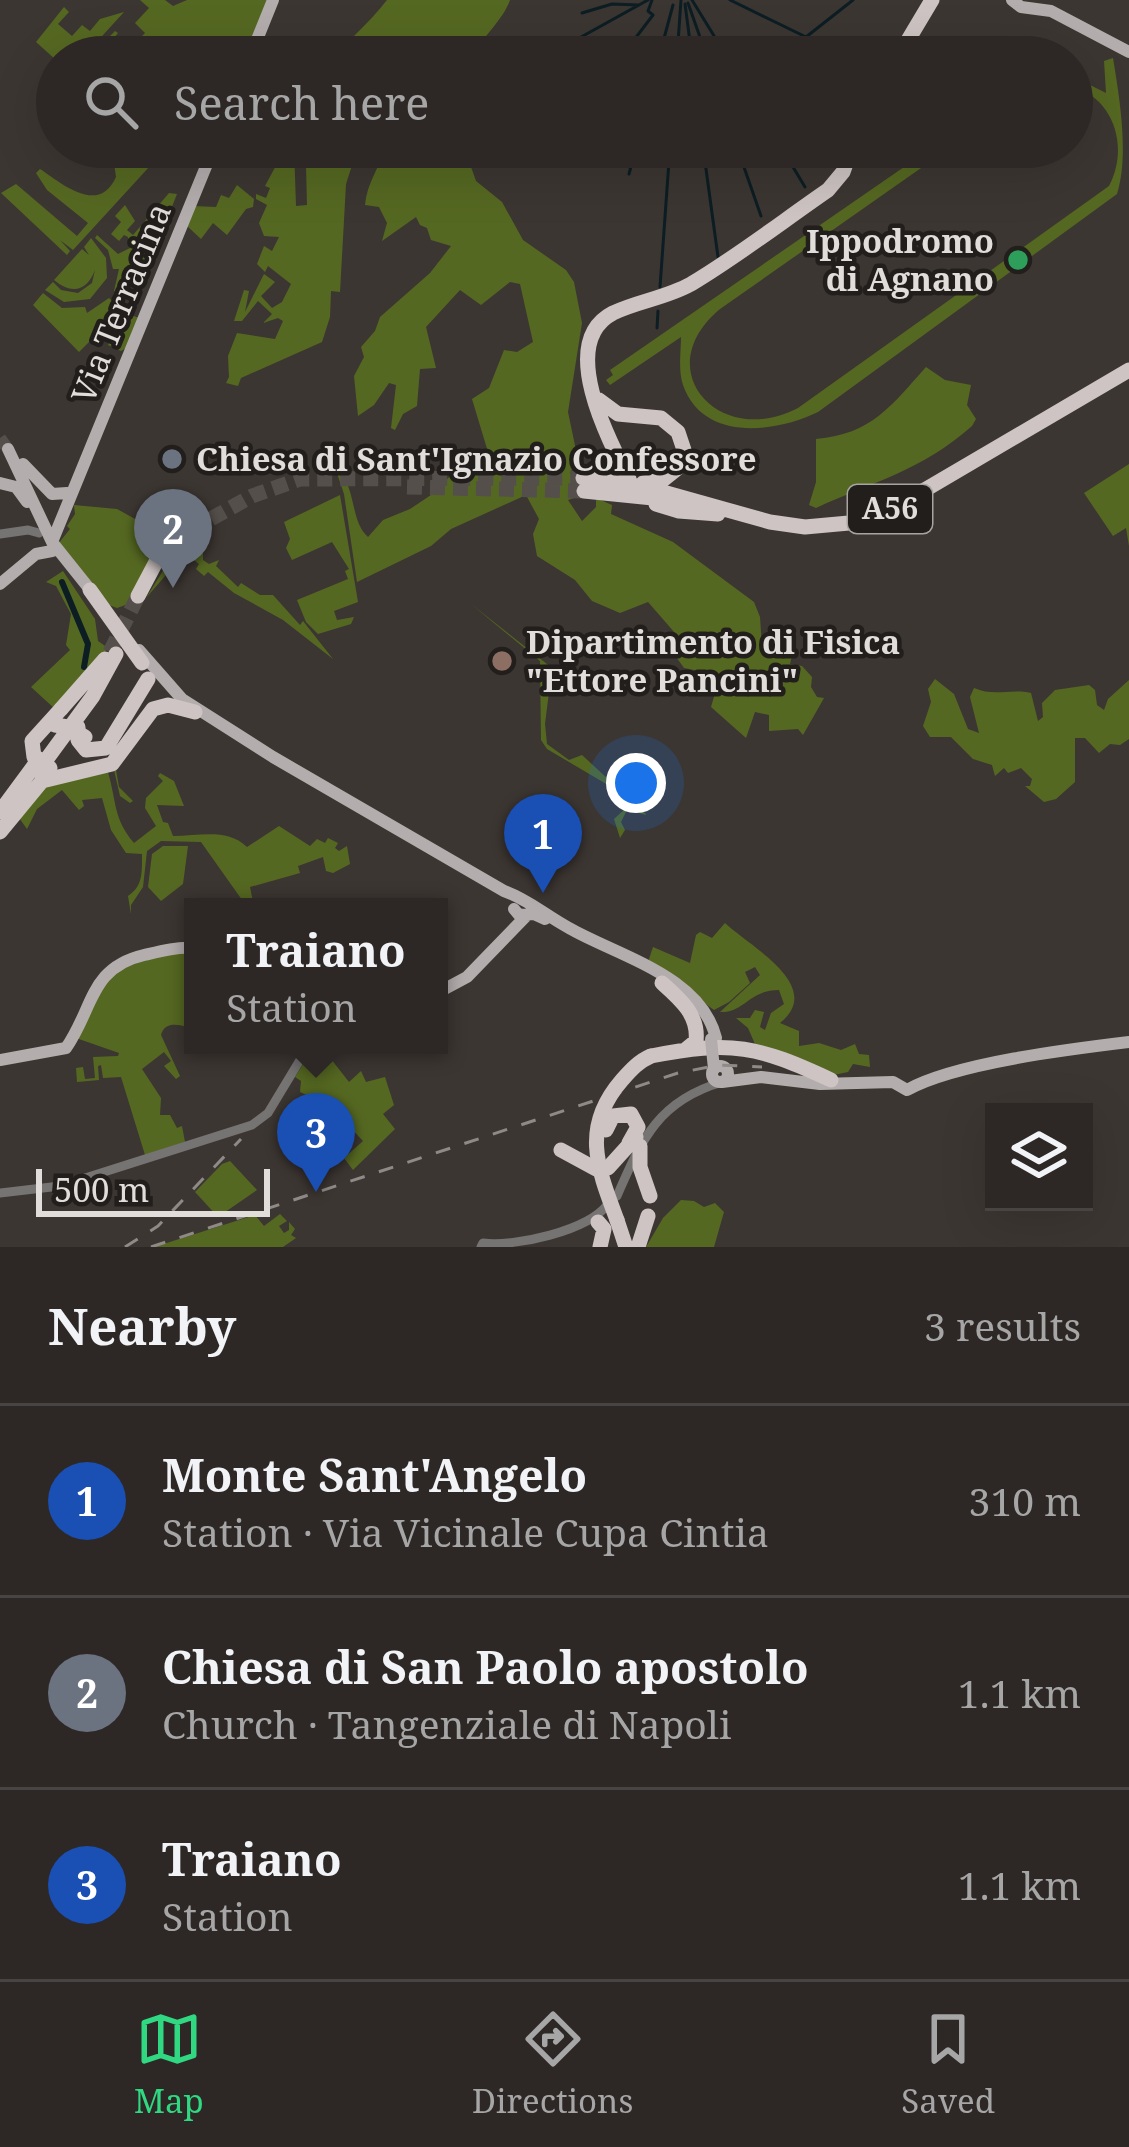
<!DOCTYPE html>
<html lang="en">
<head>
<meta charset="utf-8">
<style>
  body { margin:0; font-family:"Noto Serif",serif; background:#393432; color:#f1f3f6 }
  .controls { position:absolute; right:36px; bottom:36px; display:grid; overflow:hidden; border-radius:0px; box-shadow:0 12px 48px #0002 }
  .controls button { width:108px; height:108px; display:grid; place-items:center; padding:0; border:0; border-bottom:3px solid #484443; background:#2d2826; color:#f1f3f6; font:60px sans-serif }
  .scale { position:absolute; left:36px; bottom:30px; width:234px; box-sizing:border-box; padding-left:12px; border:6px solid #e1dddb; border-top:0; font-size:33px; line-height:42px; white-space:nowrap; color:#e1dddb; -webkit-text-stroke:9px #211e1c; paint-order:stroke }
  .you { position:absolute; left:636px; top:783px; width:42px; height:42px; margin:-30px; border:9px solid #fff; border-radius:50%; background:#1a73e8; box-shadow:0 0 0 18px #1a73e833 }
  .badge { display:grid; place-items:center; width:78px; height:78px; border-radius:50%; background:#30d882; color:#fff; font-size:39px; font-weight:700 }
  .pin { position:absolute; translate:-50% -99px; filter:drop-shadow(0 3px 6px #0008) }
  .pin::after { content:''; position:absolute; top:63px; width:42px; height:36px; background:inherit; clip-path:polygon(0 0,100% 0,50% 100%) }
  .popup { position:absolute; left:184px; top:898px; width:264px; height:156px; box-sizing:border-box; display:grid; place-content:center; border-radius:0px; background:#2d2826; filter:drop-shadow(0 3px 9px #0005); font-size:39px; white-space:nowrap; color:#a7a6a7 }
  .popup b { font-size:45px; color:#f1f3f6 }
  .popup::after { content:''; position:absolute; left:50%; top:100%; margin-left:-24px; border:24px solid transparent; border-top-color:#2d2826 }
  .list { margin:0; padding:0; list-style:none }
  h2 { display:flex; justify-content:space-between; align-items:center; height:156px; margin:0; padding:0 48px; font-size:51px }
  h2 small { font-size:39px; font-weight:400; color:#a7a6a7 }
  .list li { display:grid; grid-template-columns:78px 1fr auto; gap:36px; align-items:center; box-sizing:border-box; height:192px; padding:0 48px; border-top:3px solid #484443 }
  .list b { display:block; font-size:45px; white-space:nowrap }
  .list p { margin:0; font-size:39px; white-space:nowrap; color:#a7a6a7 }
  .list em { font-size:39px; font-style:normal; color:#a7a6a7 }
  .icon { flex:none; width:66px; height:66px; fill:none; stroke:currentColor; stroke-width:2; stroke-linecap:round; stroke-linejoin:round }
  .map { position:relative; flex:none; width:1129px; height:1247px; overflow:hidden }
  .search { position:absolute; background:#2d2826; box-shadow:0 12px 48px #0002; left:36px; right:36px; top:36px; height:132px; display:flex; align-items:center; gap:30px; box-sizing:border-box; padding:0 42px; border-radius:66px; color:#a7a6a7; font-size:45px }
  .sheet { height:732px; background:#2d2826 }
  nav { display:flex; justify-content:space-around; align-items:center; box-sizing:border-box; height:168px; border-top:3px solid #484443; background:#2d2826; font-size:33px; color:#a7a6a7 }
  nav a { display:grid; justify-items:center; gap:6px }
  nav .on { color:#30d882 }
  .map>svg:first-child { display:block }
  .green { fill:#556821 }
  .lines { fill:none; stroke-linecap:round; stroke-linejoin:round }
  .stream { stroke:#0c1e23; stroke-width:3 }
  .canal { stroke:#0c1e23; stroke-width:6 }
  .major-tunnel { stroke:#554f4b; stroke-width:12; stroke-dasharray:12 6; stroke-linecap:butt }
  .highway-tunnel { stroke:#554f4b; stroke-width:15; stroke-dasharray:15 8; stroke-linecap:butt }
  .minor { stroke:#767373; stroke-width:9 }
  .major { stroke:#b4adad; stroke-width:12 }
  .highway { stroke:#cdc4c3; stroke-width:15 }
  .rail { stroke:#8f8a87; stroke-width:3; stroke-dasharray:15 15; stroke-linecap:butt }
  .major-bridge { stroke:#b4adad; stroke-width:12 }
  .highway-bridge { stroke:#cdc4c3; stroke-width:15 }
  .leisure-dot { fill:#2e9e5b; stroke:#211e1c; stroke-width:4.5 }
  .worship-dot { fill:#6b7280; stroke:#211e1c; stroke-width:4.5 }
  .education-dot { fill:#8d6e63; stroke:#211e1c; stroke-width:4.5 }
  .labels { text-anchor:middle; stroke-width:9; stroke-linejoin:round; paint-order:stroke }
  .shield { fill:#211e1c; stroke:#a7a4a2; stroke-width:3 }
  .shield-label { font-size:30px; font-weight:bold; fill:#e1dddb }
  .poi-label { font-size:33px; font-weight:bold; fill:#e1dddb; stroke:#211e1c; text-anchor:start }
  .street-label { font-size:33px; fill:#e1dddb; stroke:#211e1c }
</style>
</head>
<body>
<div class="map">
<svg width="1129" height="1247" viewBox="0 0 1129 1247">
  <rect width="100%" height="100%" fill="#3c3632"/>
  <path class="green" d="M140,0H165L173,6L187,0H270L247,57H203L196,51L190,57H107L113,49L105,41L115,31L118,33L110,43L124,55L145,33L135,23L149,8Z
    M387,0H510C503,20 483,36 472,57H333C354,35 368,24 387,0Z
    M64,7L69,12L58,24L72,36L82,25L90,31L100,19L124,12L83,57L63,54L56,60L36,42Z
    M1113,58C1120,101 1129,155 1117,194L818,412C775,433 703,442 683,385C678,370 681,352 681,337L610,385L606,380L613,375L610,370L933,147H951L720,309C647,370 720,449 798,408L1109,186C1129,148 1115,99 1072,86V76L1106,93L1104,61Z
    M104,147H128L150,166L73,250L60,240L70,251L67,255L1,193L16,184L77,236L88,223L47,190L36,173L40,169C59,181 98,217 116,177L114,163Z
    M278,147H286L288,154L287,147H294L296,206L307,205L306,166L310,147H358L346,184L340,292L331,291L330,317L322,342L241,378L238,386L226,383L229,377L228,356L237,333L275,339L283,321L278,318L263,323L272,314L258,301L242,321H234L244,290L249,291L245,312L264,274L275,282L261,296L272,308L282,302L291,284L268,266L265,272L257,264L264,246L272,251L279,237L264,236L259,223L267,205L256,199V194L266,198L270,188L265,186L280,158L275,155Z
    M386,147H464L476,181L502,202L523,240L566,270L574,282L582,323L568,412L577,455L570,474L577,475V497L568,500L582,521L596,507V498L612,505L611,514L673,542L754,602L760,617L762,648L781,626L795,643L790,664L802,666L812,677L811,687L817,697L824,698L803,735L798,729L769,731V715L755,712L746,738L711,707L716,690L699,671L684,668L669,647L675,633L648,602L620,613L592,601L575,580L537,556L533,534L539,519L526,495L451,529L431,546L357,582L344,494L334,464C358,487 349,520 368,537L383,520L410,509L434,493L452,474L491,462L472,399L489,388L504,350L517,352L533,342L520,284L510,282L481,305L460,290L426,327L436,368L420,369L417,406L403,414L395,430L391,428L396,385L389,383L374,405L358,416L354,376L364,357L361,347L375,331L380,317L430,273L451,246L431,240L427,228L420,225L416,217L382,241L387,223L379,207L365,205C367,183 379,168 386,147Z
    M237,185L254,199L253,207L246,209L227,235L213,223L201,239L186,225L193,206L216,207L221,195L229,198Z
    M169,193L177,194L145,275L131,276L117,293L114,291L119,269H113L108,250L95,238L97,235L118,254L130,248L128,237L124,235L119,241L111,234L121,222L115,216L125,205L135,221L127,230L133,235Z
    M91,238L106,258L107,278L90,299L64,302L45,290L53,282L61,290L78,293L92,283L95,270C87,291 72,295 54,280L82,249L89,255L84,247Z
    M43,293L62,308L85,307L87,313L109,298L124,312L139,318L128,347L121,351L108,345L117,329L115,327L119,321L114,317L79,352L33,305Z
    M926,367L945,380L971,385L967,405L976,419L972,426C921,471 875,481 816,508L809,505L816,482V439C872,434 891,406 926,367Z
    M1129,464V546L1126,528L1113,536L1084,493Z
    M340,495L358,602L334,611L337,620L354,617L351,624L318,634L306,622L297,600L348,579L345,571L349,569L332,542L292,560L286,548L290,539L284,522Z
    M74,505L117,509L137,520L136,542L153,526L163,534L194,519L207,548L203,551V560L209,564L219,560L216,566L238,587L241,583L260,595H273L300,625L303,621L333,659L283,620L234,593L208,572L204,576L196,569L199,564L185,553L146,598L166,566L195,541V534L154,554L142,599L117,608L109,605L58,544L70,529L67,526L75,514Z
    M63,571L95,619L98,641L108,648L55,709L31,687L70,650L66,645L71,614L56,586L46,582Z
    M471,604L552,668L545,724L547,744L569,760L582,755L647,815L627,810L621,822L625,830L620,838L614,819L626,808L625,800L613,788L547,749L541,740L540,661Z
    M935,679L954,694L968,729L979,733L970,697L974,688C994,697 1012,688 1031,693L1038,721L1043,717L1042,703L1055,690L1089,685L1095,690L1097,705L1104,710L1108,699L1129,680V739L1120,745L1110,744L1099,753L1085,738H1075V782L1056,799L1044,802L1025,786H1030L1032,779L1021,768L1008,773L1004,768L995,776L992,765L973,759L951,737H930L923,726L931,702L928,689Z
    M114,770L108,772C117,803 113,818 134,843L156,826L145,808L146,798L163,781L158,776L160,773L174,781L184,806L157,805L163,822L168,823L173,836C201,836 227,828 247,847L279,826L310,846L317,839L325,843L328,838L338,843L335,848L339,851L347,846L350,864L333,873L326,871L323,857L298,866L300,873L250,887L254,907H247L201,842L161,841L147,851L143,887L131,905V914L128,896C143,886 142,873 142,854L126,853L111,830L102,798L82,800L84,806L79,810L62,790L37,809L27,829L17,815L38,789L116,770L119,787L133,801L130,803L120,796Z
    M163,846H188L183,884L161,901L148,887L152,854Z
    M725,923C749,946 826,986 780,1023L799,1031V1046L819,1043L841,1050L855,1044L859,1054L869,1055L870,1067L853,1064L848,1072L829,1076L719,1041L755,1044L748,1028L736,1018H750L755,1010L764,1012L760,1027L765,1030L771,1013L784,1004L779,990C748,990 745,1013 720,1012L760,975L755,967L745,972L750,983L729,1002L714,1010L648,962L653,947L690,963L696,935L700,932L712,938Z
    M193,952V1024L191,1028C180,1025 165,1020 161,1035L180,1076L176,1079L164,1066L171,1061L164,1052L142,1069L161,1098L160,1115H170L177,1128L182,1126L185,1142L145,1155L121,1077L103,1078L101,1065L98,1066L99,1080L77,1082L76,1068L83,1067L85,1079L95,1078L93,1057L118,1056L119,1053L76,1038L107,976L153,956Z
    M320,1045L349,1082L361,1071L366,1082L385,1077L394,1105L383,1114L395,1129L353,1170L344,1158L363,1141L331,1107L300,1092L301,1081L295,1077L312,1050Z
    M230,1161L257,1190L218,1217L195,1192L222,1164Z
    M681,1200L694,1201L704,1207L715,1203L724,1212L714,1247H646L663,1218Z
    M280,1214L287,1221L279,1226L284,1233L289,1230V1222L295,1229L291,1235L296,1238L283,1247H154L255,1215L264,1226Z"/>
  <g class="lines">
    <path class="stream" d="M692,0L727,57
      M730,0L806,37L853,0
      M688,3L707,57
      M685,4L692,57
      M582,13L612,4L639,5
      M545,57L648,0
      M621,57L653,15L648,11L652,0
      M659,57L673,5
      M677,57L681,0
      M703,147L718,257
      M737,147L761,216
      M781,147L805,187
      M629,174L636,147
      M660,287L670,147
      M657,328L658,311"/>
    <path class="canal" d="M62,582L88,644L84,667"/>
    <path class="major-tunnel" d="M0,438L8,449"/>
    <path class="highway-tunnel" d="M407,487L584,491
      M191,530L252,496L300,479L583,478
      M110,652L138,596"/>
    <path class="minor" d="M0,534L28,530L39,533
      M0,1193L60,1186L252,1125L268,1113L309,1045
      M617,1196C642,1139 658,1101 722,1082
      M481,1247L483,1243C515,1247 588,1231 608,1204"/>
    <path class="major" d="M1012,0L1021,7L1051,11L1129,52
      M250,57L273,0
      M8,449L52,542L96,597
      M23,464L52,494L67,493
      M0,483L16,487L27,502
      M52,542L214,147
      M0,584L36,554L52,551
      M139,650L182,699L273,757L504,891C529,900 545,915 569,928C618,956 701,976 716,1038
      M514,909L519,915L534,914L545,919
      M439,992L467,977L528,914
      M0,1060L66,1048C94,1008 89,968 144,955C161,951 176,947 193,948
      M712 1074a8 8 0 1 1 16 0a8 8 0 1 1-16 0Z
      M722,1082L761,1077L820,1084L893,1082L907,1090C955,1063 1071,1049 1129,1042"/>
    <path class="highway" d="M898,57L932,0
      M599,400L618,414L661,418L678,432L684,450L678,468L663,480L643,483
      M583,478L645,487L770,522L805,527L849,523L911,498L1129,370
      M629,479C608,439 557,342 613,313C638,301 666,298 691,284C738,256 783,221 828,190L843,172L852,147
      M584,491L653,498
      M656,504L679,511L718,514
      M90,590L142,663
      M138,596L156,562L191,530
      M61,709L105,659
      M78,727V740L86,750L106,748L148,679
      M38,771L93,696L116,654
      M0,812L39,759
      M0,832L42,781L112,764L153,709L168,705L195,712
      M662,983C680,999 699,1015 696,1041L685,1050
      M651,1056C732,1040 758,1046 831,1080
      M606,1130L613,1116L631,1114L638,1127L629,1143
      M640,1146V1167L650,1196
      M561,1150L596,1169
      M608,1168L636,1137
      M617,1220L626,1247
      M598,1222L604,1229L600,1247
      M638,1247L648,1216"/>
    <path class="rail" d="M125,1247L158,1226L241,1139
      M151,1247L678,1073L719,1065L762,1067"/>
    <path class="major-bridge" d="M711,1039L714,1069"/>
    <path class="highway-bridge" d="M55,725L68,727L85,737
      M50,768L34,757L32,741L61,709
      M617,1220C597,1167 581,1127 622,1080C631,1070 639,1061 651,1056"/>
  </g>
  <circle class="leisure-dot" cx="1018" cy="260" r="12"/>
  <circle class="worship-dot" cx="172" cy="459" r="12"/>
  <circle class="education-dot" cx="502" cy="661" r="12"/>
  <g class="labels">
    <rect class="shield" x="848" y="485" width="84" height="48" rx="9"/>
    <g class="shield-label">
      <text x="890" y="519">A56</text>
    </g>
    <g class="poi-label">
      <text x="994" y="253" text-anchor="end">Ippodromo<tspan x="994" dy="38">di Agnano</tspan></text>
      <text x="196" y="471">Chiesa di Sant'Ignazio Confessore</text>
      <text x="526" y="654">Dipartimento di Fisica<tspan x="526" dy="38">"Ettore Pancini"</tspan></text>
    </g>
    <g class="street-label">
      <text transform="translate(121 303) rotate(-68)" y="12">Via Terracina</text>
    </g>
  </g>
</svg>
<div class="controls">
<button><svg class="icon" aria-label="layers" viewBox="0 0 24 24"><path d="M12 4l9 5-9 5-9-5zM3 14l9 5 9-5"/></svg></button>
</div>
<div class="scale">500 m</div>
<div class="you"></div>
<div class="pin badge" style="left:543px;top:893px;background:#1a4fb4">1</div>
<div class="pin badge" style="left:173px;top:588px;background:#6b7280">2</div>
<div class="pin badge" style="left:316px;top:1192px;background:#1a4fb4">3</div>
<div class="popup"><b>Traiano</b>Station</div>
<div class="search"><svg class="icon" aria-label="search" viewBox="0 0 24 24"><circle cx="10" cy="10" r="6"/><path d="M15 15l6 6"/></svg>Search here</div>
</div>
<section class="sheet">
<h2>Nearby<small>3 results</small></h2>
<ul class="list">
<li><span class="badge" style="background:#1a4fb4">1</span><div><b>Monte Sant'Angelo</b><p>Station · Via Vicinale Cupa Cintia</p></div><em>310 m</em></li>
<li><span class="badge" style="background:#6b7280">2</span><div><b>Chiesa di San Paolo apostolo</b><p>Church · Tangenziale di Napoli</p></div><em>1.1 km</em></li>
<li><span class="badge" style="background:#1a4fb4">3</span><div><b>Traiano</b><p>Station</p></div><em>1.1 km</em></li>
</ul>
</section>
<nav>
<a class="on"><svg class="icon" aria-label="map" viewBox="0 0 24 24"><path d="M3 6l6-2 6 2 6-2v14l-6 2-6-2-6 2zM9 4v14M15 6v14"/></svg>Map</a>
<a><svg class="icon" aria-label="directions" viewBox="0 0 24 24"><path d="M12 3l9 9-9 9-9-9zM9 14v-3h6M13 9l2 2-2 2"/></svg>Directions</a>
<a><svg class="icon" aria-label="saved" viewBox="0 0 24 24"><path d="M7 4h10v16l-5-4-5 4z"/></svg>Saved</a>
</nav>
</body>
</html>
